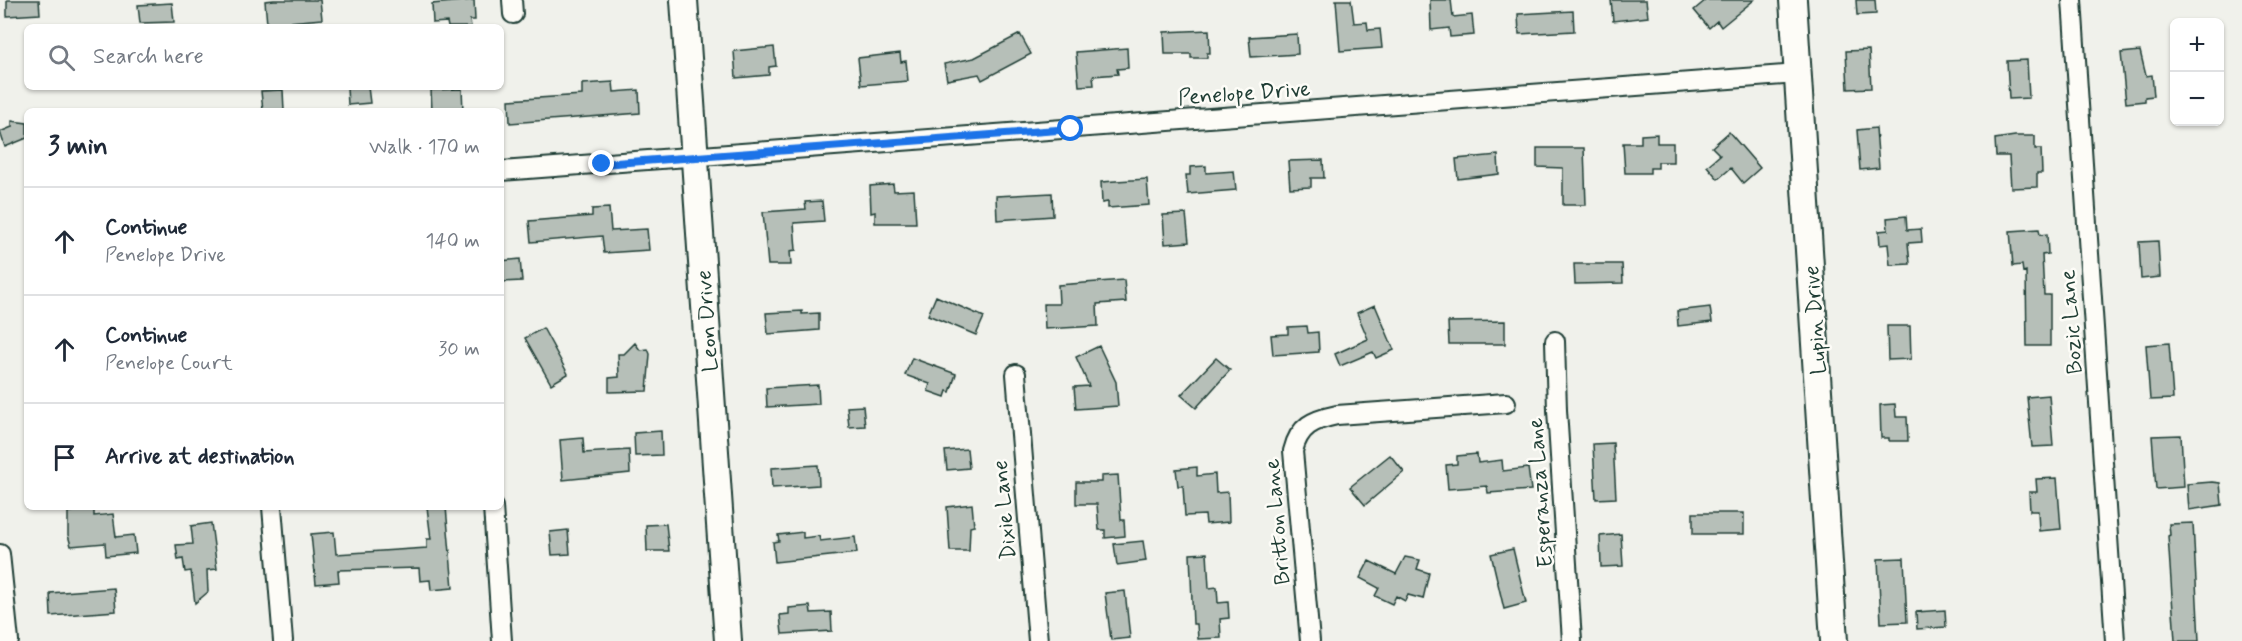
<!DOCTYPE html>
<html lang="en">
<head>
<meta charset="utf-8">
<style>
  body { margin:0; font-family:Mynerve,sans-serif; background:#f2f2f3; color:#1f2937 }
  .controls { position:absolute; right:18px; top:18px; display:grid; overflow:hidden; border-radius:9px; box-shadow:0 2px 4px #0004 }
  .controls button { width:54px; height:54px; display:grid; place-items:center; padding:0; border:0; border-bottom:2px solid #e0e1e3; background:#fff; color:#1f2937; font:30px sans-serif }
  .stop { position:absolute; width:18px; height:18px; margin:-14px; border:4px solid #1a73e8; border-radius:50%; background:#fff }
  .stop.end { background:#1a73e8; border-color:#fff; box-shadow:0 2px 6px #0008 }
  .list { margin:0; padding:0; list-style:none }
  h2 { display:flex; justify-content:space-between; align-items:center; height:78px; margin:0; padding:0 24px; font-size:26px }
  h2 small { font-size:20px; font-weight:400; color:#747a83 }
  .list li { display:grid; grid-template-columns:39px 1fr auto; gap:18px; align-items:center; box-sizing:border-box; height:108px; padding:0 24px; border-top:2px solid #e0e1e3 }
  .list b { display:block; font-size:22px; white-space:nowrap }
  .list p { margin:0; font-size:20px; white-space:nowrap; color:#747a83 }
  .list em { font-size:20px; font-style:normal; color:#747a83 }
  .icon { flex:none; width:33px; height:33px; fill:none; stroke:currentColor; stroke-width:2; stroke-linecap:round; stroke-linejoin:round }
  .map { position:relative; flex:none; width:2242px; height:641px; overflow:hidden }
  .search { position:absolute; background:#fff; box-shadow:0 2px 4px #0004; left:24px; top:24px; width:480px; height:66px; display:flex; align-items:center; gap:15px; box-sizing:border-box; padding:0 21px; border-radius:9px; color:#747a83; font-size:22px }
  .panel { position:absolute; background:#fff; box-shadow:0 2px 4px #0004; left:24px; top:108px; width:480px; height:402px; border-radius:9px }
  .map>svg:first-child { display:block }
  .building { fill:#b6bfb8; stroke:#1f3d34; stroke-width:1.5 }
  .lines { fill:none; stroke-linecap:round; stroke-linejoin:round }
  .street-casing { stroke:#1f3d34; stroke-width:22 }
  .secondary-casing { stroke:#1f3d34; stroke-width:30 }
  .street { stroke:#fdfcf7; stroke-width:18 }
  .secondary { stroke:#fdfcf7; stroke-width:26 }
  .route { stroke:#1a73e8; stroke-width:8 }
  .labels { text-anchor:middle; stroke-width:5; stroke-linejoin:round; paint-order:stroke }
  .street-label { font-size:22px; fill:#1f3d34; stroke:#fdfcf7 }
</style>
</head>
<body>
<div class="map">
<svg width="2242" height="641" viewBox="0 0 2242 641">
  <rect width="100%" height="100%" fill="#f0f1eb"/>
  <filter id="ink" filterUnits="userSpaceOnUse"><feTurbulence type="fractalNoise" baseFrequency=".0167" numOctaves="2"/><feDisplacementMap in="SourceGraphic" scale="12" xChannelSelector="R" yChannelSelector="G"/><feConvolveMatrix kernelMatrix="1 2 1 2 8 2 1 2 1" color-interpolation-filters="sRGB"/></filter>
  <g filter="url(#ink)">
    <path class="building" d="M7,0H39L40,14L7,16Z
      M274,0H320L322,19L267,24L265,1Z
      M474,0L475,20H470L471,27H448L447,22L433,23L432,4Z
      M1336,0H1351L1354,23L1367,22L1368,30L1380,29L1382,48L1340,51Z
      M1430,0H1451L1453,17L1472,15L1474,35L1450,37L1449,28L1431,30Z
      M1611,0H1646L1648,17L1613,21Z
      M1706,0H1754L1721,27L1717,21L1709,28L1694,10Z
      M1856,0H1875L1876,14L1857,15Z
      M172,3L174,22L140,23L138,5Z
      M1573,11L1574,31L1519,34L1518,14Z
      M1209,30L1210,53H1207V58H1191V54H1165L1164,32Z
      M1020,34L1031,54L982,80L979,74L947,80L944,64L974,58Z
      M1297,34L1298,54L1251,57L1249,37Z
      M774,47L776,66L769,67V75L736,78L734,51Z
      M1127,48L1128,68L1117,69L1118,74L1093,76L1094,85L1079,86L1076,52Z
      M1869,50L1871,88L1848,89L1846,51Z
      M2140,51L2146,76L2152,75L2154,96L2145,97V101L2126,103L2121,53Z
      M900,53L901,62L906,61L908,81L861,85L858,58Z
      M2027,60L2029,98L2009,99L2007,61Z
      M613,82L614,92L639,90L640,113L510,123L509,100L582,95V84Z
      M347,87H368L370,103L348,105Z
      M462,89L463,111H432L431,90Z
      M283,90L284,111H263L261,91Z
      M12,121L27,123V138L5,147L0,132L12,127Z
      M1876,128L1879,168L1860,170L1857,130Z
      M1729,132L1760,168L1743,183L1731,168L1718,179L1707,166L1720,155L1712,147Z
      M1657,134V143H1673V162H1658V168H1650V173H1625L1623,143H1641V135Z
      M2015,136H2035V149H2041L2042,173H2037V187L2011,188L2009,156H1996L1995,139Z
      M1537,148H1584L1586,205H1563V168L1537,167Z
      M1498,155L1499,174L1458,179L1456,159Z
      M1323,160L1324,178H1311V187L1290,188L1288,161Z
      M1206,166V173L1234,171L1236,190L1188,194L1186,175H1190V167Z
      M1147,179L1149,205L1108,208V202L1102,203L1101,182Z
      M893,184L894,191L914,190L916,223H875V212L871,213L870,186Z
      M1052,193L1053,216L997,220L996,196Z
      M822,201L824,221L794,223L796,250L790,251L791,265H768L763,212L806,209L805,202Z
      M609,208L611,231L647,229L649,250L604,253L602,236L531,242L529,221L592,216V209Z
      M1186,214L1189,242L1165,244L1163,215Z
      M1906,216L1907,230L1921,229L1922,242L1908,243L1910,264L1890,265L1888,244L1880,245L1879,231L1888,230L1887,218Z
      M2039,229L2040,235L2047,234L2048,254L2042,255L2044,295H2050V346H2027L2026,271L2023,272L2022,265L2013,266L2010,231Z
      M2158,241L2160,277L2141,279L2139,242Z
      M520,259L522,281L501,282V261Z
      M1574,264H1622L1623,283L1575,284Z
      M1124,280L1126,302L1097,304L1098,326L1045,329L1044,304H1059L1058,285Z
      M936,296L984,317L976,335L928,315Z
      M1375,305L1394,350L1376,358L1373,352L1340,366L1335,354L1368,339L1357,313Z
      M1710,307L1712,322L1678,326L1677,311Z
      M802,311V314L819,313V330L768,334L766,313Z
      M1505,321V344H1449L1448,322Z
      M1307,326L1308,333L1318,332L1319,352L1273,355L1271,335L1288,334V327Z
      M1887,326H1910L1911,359L1888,360Z
      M543,328L568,374L551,384L525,338Z
      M635,343L640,350L648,349L650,354L647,391L609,392V378L619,377L618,354H624Z
      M2169,343L2173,399L2150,400L2146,345Z
      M1099,346L1116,382L1118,406L1076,409L1074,387L1089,386L1076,357Z
      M912,358L956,374L950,392L947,391L945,397L928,391L930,384L905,375Z
      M1216,358L1230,370L1196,408L1181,395Z
      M818,385L819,404L767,407L766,388Z
      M2049,395L2053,446L2032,447L2027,397Z
      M1895,404L1896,417H1907L1908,441H1889V438H1881L1880,405Z
      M863,406L865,426L849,427L847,407Z
      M661,431L662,455L635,456L634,433Z
      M2181,435L2184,487L2156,489L2152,436Z
      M583,438L584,453L629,450L630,473L563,480L560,440Z
      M1613,443L1616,498L1596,499L1593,444Z
      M967,449L969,468L947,470L945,451Z
      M1477,454L1478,463L1502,460L1503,471L1528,468L1531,490L1488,493L1487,486L1448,489L1446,465L1457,464V456Z
      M1390,455L1404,472L1365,505L1350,487Z
      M818,465L819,485L772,488L771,468Z
      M1197,467V476L1215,474L1216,493L1228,492L1229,522L1206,524L1205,515L1185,516L1183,486H1178L1176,469Z
      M1118,475L1121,520H1124L1125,536L1105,538V530H1099L1097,504H1076V482H1101V476Z
      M2057,478L2061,529L2039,531L2038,511H2030L2029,492H2037L2036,479Z
      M2212,482L2220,483L2222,505L2189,510L2187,484Z
      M972,504L974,526L970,527L969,551H950L947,507Z
      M427,507H446L453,588L431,590L430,580L420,581L419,568L338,570L339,582L316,584L311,534L334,532L336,554L427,548V539H431Z
      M94,509V516L113,514L116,537L134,535L136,553L106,556L105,543L71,546L68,535V512Z
      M1693,513H1744V534H1693Z
      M211,523L217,569L207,570L208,592L195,603L191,571L185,572L183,559L178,560L176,545L193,544L191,526Z
      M2193,523L2199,641H2175L2168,536L2170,535L2169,524Z
      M666,524L669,551H647L646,525Z
      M568,530L570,554L552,555L550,532Z
      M803,532V538L819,536L820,541L855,537L857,553L775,562L773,542L779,541L778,535Z
      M1621,534L1623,566L1601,567L1600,536Z
      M1143,541L1146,561L1117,565L1114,544Z
      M1513,549L1526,603L1504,609L1491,554Z
      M1207,553L1209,588L1217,587L1218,603L1228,602L1229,618L1220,619L1221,638L1198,639L1197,624H1193L1190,554Z
      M1405,557L1420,560L1417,569L1429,573L1423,599L1408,595L1405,601L1396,596L1392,604L1375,596L1379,588L1360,578L1369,561L1396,574Z
      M1904,558L1907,622L1881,623L1878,559Z
      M114,588L116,611L51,616L50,593Z
      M1125,591L1130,638L1111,640L1105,593Z
      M810,606L811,613L831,612L832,631L782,634L780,615L789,614V608Z
      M1945,610L1946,627L1917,629L1916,612Z"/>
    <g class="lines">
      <g class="street-casing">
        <path id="street" d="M512,0L513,14
          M2072,0L2115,641
          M501,171L1798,74
          M1555,341L1557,410L1572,641
          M1016,374L1038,641
          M272,507L283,641
          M493,507L502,641
          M0,554L9,641
          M1310,641L1293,451C1299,426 1313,420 1337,415L1506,403"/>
      </g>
      <g class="secondary-casing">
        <path id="secondary" d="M684,0L728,641
          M1793,0L1834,641"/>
      </g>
      <use href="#street" class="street"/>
      <use href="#secondary" class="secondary"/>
    </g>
  </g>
  <g class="lines" filter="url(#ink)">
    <path class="route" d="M602,164L1071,129"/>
  </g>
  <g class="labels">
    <g class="street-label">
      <text transform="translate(1244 92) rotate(-4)" y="8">Penelope Drive</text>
      <text transform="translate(1814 320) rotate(-94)" y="8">Lupin Drive</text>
      <text transform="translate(706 321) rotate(-94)" y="8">Leon Drive</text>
      <text transform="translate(2070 322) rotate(-94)" y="8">Bozic Lane</text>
      <text transform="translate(1539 493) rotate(-94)" y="8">Esperanza Lane</text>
      <text transform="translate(1003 510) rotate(-95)" y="8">Dixie Lane</text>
      <text transform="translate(1276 522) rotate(-95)" y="8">Britton Lane</text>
    </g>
  </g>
</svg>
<div class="controls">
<button>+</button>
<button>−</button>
</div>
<div class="stop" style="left:1071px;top:129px"></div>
<div class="stop end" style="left:602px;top:164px"></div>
<div class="search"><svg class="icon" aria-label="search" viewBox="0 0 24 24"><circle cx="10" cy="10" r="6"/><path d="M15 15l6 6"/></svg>Search here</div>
<section class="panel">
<h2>3 min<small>Walk · 170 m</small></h2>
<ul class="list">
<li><svg class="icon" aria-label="ahead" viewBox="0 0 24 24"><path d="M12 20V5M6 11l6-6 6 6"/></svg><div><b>Continue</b><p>Penelope Drive</p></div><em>140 m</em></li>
<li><svg class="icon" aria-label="ahead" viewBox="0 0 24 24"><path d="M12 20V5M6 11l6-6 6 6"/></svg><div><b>Continue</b><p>Penelope Court</p></div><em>30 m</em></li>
<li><svg class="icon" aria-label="arrive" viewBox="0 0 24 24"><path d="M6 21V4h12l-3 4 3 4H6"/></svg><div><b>Arrive at destination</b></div></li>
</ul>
</section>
</div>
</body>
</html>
